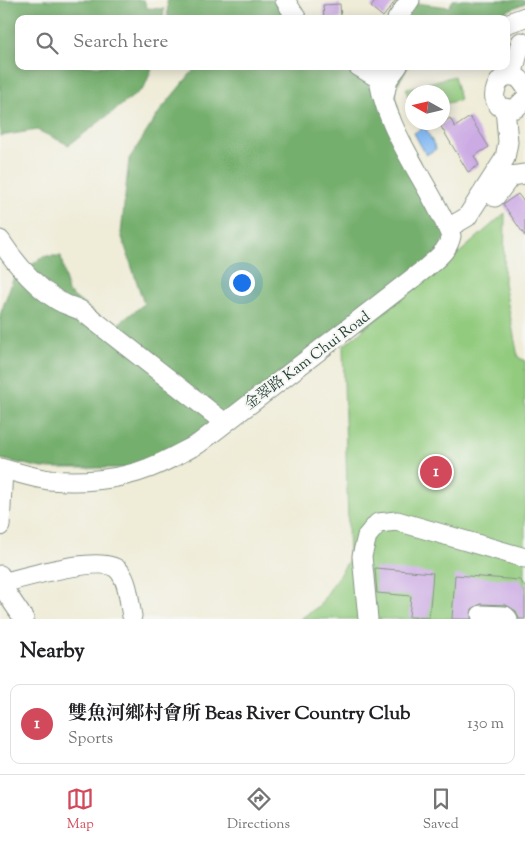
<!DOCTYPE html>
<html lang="en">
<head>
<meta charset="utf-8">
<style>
  body { margin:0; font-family:"Sorts Mill Goudy","Noto Serif SC",serif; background:#f2f2f2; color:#202124 }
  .compass { position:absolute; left:405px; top:85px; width:45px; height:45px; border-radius:50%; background:#fff; box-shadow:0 2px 12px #0003; rotate:278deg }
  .you { position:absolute; left:241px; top:282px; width:18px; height:18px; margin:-12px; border:4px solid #fff; border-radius:50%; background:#1a73e8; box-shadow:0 0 0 8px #1a73e833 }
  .badge { display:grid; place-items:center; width:32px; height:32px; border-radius:50%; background:#d1495b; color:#fff; font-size:16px; font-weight:700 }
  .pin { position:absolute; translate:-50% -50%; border:2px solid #fff; box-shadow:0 1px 5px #0006 }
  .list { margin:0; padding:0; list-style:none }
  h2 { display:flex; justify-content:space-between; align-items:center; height:65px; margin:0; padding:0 20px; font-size:21px }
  h2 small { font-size:16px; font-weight:400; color:#757577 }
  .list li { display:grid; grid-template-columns:32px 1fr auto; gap:15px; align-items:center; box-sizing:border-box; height:80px; margin:0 10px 10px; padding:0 10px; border:1px solid #e0e0e0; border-radius:10px }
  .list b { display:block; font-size:19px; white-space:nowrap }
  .list p { margin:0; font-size:16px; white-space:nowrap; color:#757577 }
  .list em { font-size:16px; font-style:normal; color:#757577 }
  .icon { flex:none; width:28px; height:28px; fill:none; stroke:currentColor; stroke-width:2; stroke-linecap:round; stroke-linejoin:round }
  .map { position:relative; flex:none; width:525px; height:619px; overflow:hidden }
  .search { position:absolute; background:#fff; box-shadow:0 2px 12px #0003; left:15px; right:15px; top:15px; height:55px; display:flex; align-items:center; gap:12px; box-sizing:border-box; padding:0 18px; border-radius:10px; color:#757577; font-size:19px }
  .sheet { height:155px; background:#fff }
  nav { display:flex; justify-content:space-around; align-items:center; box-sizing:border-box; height:70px; border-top:1px solid #e0e0e0; background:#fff; font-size:14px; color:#757577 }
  nav a { display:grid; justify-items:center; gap:2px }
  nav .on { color:#d1495b }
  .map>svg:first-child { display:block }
  .green { fill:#92cb7e; stroke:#588459 }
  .forest { fill:#75af6d; stroke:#4a7650 }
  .water { fill:#85baf3; stroke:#527c94 }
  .building { fill:#ccaae4 }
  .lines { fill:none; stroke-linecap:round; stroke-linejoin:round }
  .minor-casing { stroke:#879486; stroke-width:21 }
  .minor { stroke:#fff; stroke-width:19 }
  .labels { text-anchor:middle; stroke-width:4; stroke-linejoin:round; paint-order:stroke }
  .street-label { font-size:15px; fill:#1f3d34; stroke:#f6f6f2 }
</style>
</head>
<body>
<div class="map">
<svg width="525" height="619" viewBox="0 0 525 619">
  <rect width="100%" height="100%" fill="#f6f6f2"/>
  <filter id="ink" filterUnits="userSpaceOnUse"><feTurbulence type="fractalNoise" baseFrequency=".02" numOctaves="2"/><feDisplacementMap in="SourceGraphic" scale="10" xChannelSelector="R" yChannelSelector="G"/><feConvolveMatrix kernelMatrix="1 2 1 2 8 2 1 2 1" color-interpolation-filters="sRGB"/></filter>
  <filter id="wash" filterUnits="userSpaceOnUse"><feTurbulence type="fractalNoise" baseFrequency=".0096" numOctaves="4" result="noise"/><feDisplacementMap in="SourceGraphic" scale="20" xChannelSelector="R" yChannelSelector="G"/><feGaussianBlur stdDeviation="1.12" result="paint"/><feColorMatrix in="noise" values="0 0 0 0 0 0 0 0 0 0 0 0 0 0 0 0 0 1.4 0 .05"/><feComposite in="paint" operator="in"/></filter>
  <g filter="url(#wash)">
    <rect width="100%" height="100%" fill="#efecd8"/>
    <path class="green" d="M454,76L460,100L443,104L442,92H412V112L406,89Z
      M505,213L504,283L518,357L525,361V619H300L319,606L349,560L343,346L458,254Z"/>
    <path class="forest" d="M0,0H144L147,8L164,9L163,19H19V66H153L144,88L69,145L37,130L0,136Z
      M167,0H279L291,19H168Z
      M453,0H525V3L488,19H406L415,3L449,7Z
      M197,66H409L395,88L400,125L451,224L458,254L365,328L339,326L208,431L138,468H42L0,459V315L13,279L44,256H61L68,292L113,328L144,304L121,234L129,159L162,108Z"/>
    <path class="water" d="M425,127L436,149L426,155L414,133Z"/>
    <g id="blocks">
      <path class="building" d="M376,0H396L383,17L371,7Z
        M340,4L341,19H324L323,5Z
        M470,117L489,147L474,156L479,165L468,172L440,125L450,118L455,127Z
        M518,194L525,203V236L503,204Z
        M375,568L433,573L429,618L409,617L411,596L377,593Z
        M455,575L520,580L525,587V619H519L516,611L506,605L481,604L472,609L471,619H452Z"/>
    </g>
  </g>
  <g filter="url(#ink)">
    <use href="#blocks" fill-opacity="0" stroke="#879486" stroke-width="1"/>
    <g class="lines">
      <g class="minor-casing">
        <path id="minor" d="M285,0L297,19
          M397,19L410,0
          M506,24L525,17
          M358,66L378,78
          M512,76L521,42
          M525,86C502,50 475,117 516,108L525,99
          M384,97L388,79L398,66
          M495,197L511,176L525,174
          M448,228L467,217L505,158L508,142L505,108
          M0,240C15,263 34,285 57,300C65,305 74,307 82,311L225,423
          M0,468C16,472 33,478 49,480C81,483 119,480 149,468C166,462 182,452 198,444L426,268C437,258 448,251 451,236C428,180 382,129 377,66
          M0,526L3,469
          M0,575L7,594L24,619
          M2,583C24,578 107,552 120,572C129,584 129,602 132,616
          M481,615L505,616L508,619
          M368,619L362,556L367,536L378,523L397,521L525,558"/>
      </g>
      <use href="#minor" class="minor"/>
    </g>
  </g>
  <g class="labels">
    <g class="street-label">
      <text transform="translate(307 360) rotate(-37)" y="5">金翠路 Kam Chui Road</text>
    </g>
  </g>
</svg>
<svg class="compass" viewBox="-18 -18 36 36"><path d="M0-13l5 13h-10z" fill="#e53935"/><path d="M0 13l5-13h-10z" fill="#757577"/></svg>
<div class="you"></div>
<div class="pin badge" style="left:436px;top:472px">1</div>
<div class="search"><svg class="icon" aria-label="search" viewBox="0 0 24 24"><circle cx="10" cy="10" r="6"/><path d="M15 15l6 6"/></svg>Search here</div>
</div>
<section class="sheet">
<h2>Nearby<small></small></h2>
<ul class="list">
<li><span class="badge">1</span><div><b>雙魚河鄉村會所 Beas River Country Club</b><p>Sports</p></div><em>130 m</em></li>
</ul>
</section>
<nav>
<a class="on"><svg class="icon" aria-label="map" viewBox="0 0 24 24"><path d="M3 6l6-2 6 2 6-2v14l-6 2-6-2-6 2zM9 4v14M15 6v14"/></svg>Map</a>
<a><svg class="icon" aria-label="directions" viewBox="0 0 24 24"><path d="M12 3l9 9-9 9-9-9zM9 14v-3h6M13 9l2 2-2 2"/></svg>Directions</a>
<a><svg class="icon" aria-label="saved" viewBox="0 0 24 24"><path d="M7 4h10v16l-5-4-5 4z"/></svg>Saved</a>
</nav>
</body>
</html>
